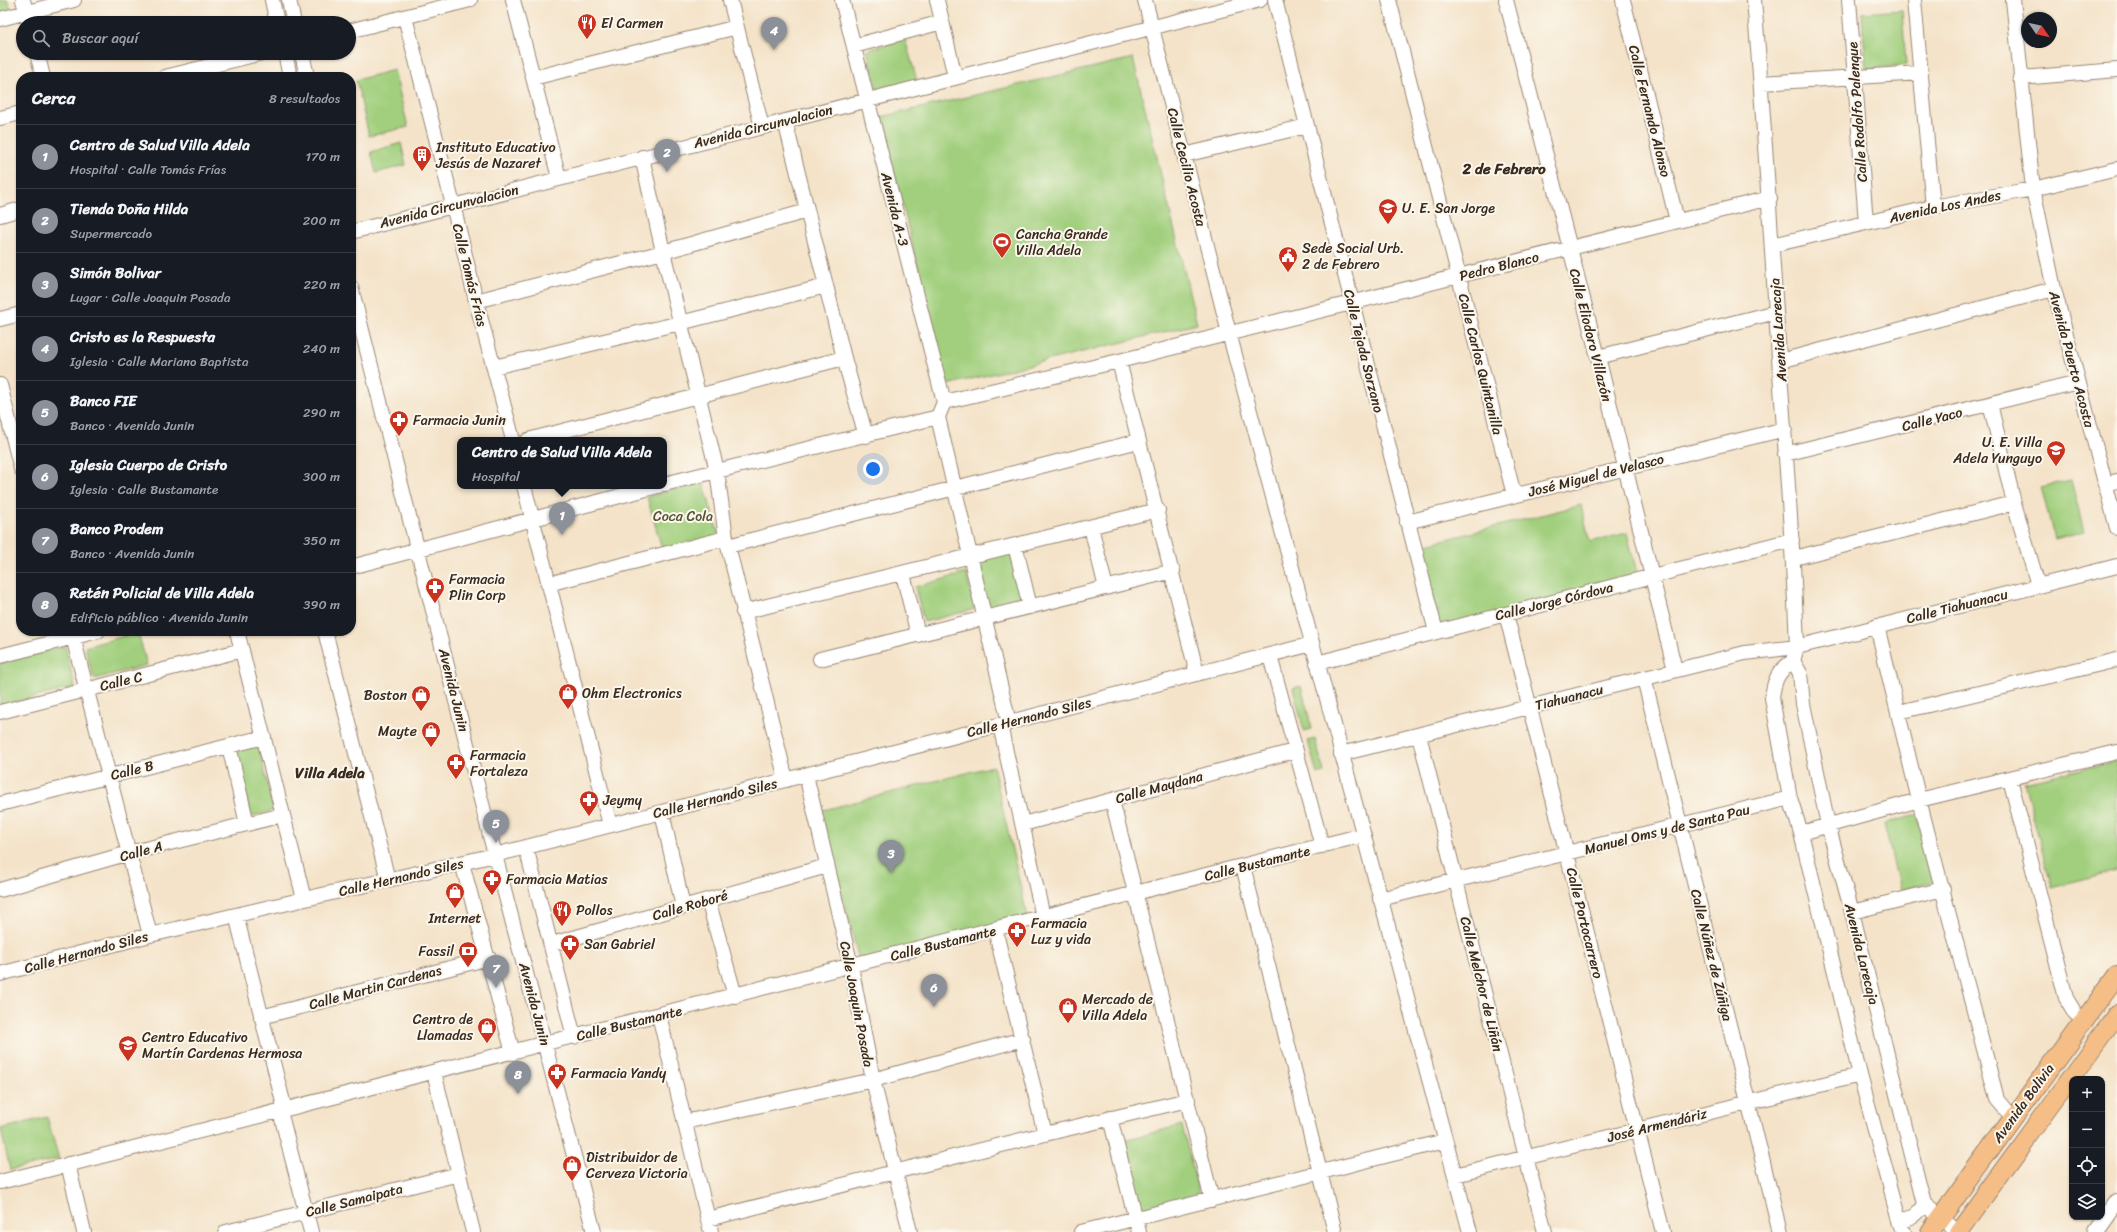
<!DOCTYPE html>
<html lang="es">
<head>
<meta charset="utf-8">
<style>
  body { margin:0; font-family:Sriracha,sans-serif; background:#20242c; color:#f1f3f6 }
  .controls { position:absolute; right:12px; bottom:12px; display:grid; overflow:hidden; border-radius:8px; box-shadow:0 1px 3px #0004 }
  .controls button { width:36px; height:36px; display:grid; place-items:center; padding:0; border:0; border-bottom:1px solid #363941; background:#171b24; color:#f1f3f6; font:20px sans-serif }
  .compass { position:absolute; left:2021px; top:12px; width:36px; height:36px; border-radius:50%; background:#171b24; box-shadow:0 1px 3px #0004; rotate:124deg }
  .you { position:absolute; left:873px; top:469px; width:14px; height:14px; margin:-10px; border:3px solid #fff; border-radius:50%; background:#1a73e8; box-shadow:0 0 0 6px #1a73e833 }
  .badge { display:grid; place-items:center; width:26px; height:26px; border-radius:50%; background:#8c9099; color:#fff; font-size:13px; font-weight:700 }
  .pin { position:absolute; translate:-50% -33px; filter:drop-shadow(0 1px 2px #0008) }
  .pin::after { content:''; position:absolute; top:21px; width:14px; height:12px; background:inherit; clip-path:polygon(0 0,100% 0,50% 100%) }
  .popup { position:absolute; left:457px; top:437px; width:210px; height:52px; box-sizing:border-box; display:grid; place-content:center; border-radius:8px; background:#171b24; filter:drop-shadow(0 1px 3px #0005); font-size:13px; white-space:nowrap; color:#9ea1a6 }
  .popup b { font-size:15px; color:#f1f3f6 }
  .popup::after { content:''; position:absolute; left:50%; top:100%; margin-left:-8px; border:8px solid transparent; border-top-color:#171b24 }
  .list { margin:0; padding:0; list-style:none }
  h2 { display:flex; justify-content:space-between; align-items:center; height:52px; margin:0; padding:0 16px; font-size:17px }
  h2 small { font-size:13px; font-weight:400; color:#9ea1a6 }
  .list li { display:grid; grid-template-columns:26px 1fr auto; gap:12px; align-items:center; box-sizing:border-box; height:64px; padding:0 16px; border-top:1px solid #363941 }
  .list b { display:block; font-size:15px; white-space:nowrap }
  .list p { margin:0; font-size:13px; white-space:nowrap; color:#9ea1a6 }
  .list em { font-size:13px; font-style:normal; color:#9ea1a6 }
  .icon { flex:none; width:22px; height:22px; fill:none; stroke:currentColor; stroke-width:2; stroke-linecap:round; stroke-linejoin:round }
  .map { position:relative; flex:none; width:2117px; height:1232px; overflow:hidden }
  .search { position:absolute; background:#171b24; box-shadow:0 1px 3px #0004; left:16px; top:16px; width:340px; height:44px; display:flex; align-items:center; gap:10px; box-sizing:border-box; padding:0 14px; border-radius:22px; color:#9ea1a6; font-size:15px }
  .panel { position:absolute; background:#171b24; box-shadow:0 1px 3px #0004; left:16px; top:72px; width:340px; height:564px; border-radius:16px }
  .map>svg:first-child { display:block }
  .green { fill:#a1cf7d; stroke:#6e7c4e }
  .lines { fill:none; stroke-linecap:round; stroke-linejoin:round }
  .minor-casing { stroke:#988674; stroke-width:16 }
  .major-casing { stroke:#988674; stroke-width:20 }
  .minor { stroke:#fff; stroke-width:14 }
  .major { stroke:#f6be87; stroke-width:18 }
  .labels { text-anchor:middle; stroke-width:4; stroke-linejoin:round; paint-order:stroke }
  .poi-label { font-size:14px; fill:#3b2a1e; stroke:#fbf7ec; text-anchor:start }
  .street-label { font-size:14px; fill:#3b2a1e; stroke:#fbf7ec }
  .park-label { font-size:14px; fill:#545336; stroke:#fbf7ec }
  .neighbourhood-label { font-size:15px; font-weight:bold; fill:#3b2a1e; stroke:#fbf7ec }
</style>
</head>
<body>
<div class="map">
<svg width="2117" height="1232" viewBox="0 0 2117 1232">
  <rect width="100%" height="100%" fill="#fbf7ec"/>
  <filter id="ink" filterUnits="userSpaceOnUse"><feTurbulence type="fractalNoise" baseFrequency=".025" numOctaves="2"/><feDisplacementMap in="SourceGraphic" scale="8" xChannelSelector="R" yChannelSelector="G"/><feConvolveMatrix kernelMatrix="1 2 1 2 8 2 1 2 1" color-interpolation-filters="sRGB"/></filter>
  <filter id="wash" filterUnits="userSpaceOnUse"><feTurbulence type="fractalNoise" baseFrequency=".012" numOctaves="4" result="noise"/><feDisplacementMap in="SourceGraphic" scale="16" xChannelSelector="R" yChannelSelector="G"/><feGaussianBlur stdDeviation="0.9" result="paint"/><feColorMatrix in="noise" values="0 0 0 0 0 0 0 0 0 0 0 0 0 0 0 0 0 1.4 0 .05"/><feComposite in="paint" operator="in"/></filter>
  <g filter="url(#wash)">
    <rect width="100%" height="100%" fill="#f4e3c9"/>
    <path class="green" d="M0,0H8L14,19L0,23Z
      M1902,10L1906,65L1866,69L1862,13Z
      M905,39L918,84L879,97L867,50Z
      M1133,58L1197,324L947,385L881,117Z
      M394,70L408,127L369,136L356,80Z
      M401,143L406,165L376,173L371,152Z
      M2071,480L2084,532L2055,540L2041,487Z
      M703,481L719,536L663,552L647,497Z
      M1581,505L1590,542L1627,533L1640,585L1442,636L1419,546Z
      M1014,549L1027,604L986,614L973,559Z
      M966,573L975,609L924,622L915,587Z
      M138,632L147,665L94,679L85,647Z
      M65,646L75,687L0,706V663Z
      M1301,686L1312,729L1304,731L1293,688Z
      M1315,739L1324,772L1317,774L1308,741Z
      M258,744L274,810L251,817L234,748Z
      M2117,761V871L2052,888L2024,782Z
      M993,766L1029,924L860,964L820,811Z
      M1917,815L1934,882L1900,890L1884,824Z
      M47,1117L59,1159L10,1170L1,1129Z
      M1182,1125L1200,1199L1142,1215L1124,1140Z"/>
  </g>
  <g filter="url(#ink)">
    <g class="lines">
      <g class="minor-casing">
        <path id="minor" d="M23,0L29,23
          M272,0L277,23
          M289,0L294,23
          M513,0L559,178
          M730,0L762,127
          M842,0L944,402L938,417
          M937,0L955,77
          M1145,0L1229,333L1470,1232
          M1275,0L1436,632
          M1389,0L1514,495
          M1506,0L1598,357L1675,670
          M1623,0L1677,221
          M1754,0C1763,104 1769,208 1776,312C1783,424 1793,535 1797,647L1793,661C1778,671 1774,680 1772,698L1790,798L1801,833L1860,1075L1899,1219L1904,1232
          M1849,0L1866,223
          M1914,0L1933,207
          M2013,0L2033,189L2054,289L2117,528
          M405,17L453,205L476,301L513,440
          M0,19L74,0
          M349,31L470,0
          M854,46L942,22
          M37,53L43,77
          M285,53L290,77
          M302,53L307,77
          M165,77L262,53
          M533,78L737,27
          M2020,78L2117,70
          M1761,83L1921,73
          M0,118L21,113
          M785,121L844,358L866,436
          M1184,155L1307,126
          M642,157L663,252L717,471L726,538L786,780
          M0,215L21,209
          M351,232L1260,0
          M1773,245L1933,207L2033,189L2117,169
          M351,287L495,855L594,1232
          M476,301L663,252L807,211
          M0,319L21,314
          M1598,357L1776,312
          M1119,361L1197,674
          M1780,361L2054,289
          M494,367L680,323L826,286
          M0,385L21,469
          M944,402L1119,361L1770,198
          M1990,404L2014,503L2038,585
          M938,417L1009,723
          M528,440L844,358
          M1785,454L2078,382
          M664,484L938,417
          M2105,484L2117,481
          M524,486L610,825
          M1407,522L1785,429
          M1091,527L1106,588
          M1015,545L1030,607
          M728,546L1139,441
          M1794,558L2014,503
          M351,567L658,486
          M903,574L918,635
          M548,584L726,538
          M743,612L1158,510
          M1506,614L1663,1232
          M1877,626L1919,800L1997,1099L2007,1111L2014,1117
          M237,631L304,899
          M325,631L388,880
          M73,637L150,935
          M0,656L98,631
          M1270,656L1322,846
          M820,659L1173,571
          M1793,661L1800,673L1803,704L1828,825L1852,912L1924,1204L1958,1232
          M1317,663L1792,540
          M1644,678L1780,1232
          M0,712L242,650
          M1899,712L2117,660
          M1000,725L1043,917
          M1419,735L1545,1232
          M229,746L247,824
          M1341,754L1745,653L1797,647L2117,566
          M806,775L851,966L873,1080L910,1232
          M2010,779L2066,998L2075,1013L2084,1020
          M1112,800L1212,1200
          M0,804L264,737
          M662,812L683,907
          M1023,824L1294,751
          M1801,833L1919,800L2117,752
          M526,847L574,1037
          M462,863L513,1053
          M1243,866L1335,1232
          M0,890L129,853L283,815
          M1380,899L1790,798
          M708,900L735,996
          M1852,912L1943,889
          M236,915L285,1110
          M995,929L1045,1134
          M552,944L827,866
          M0,974L150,935L495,855L1312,644
          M659,1015L711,1232
          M261,1017L489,958
          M434,1072L473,1232
          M280,1111L311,1232
          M1110,1118L1139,1232
          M685,1122L873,1080L1023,1039
          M68,1164L84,1232
          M1455,1175L1860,1075
          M0,1182L1363,835
          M708,1219L1045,1134L1188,1100
          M1899,1219C1911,1219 1918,1215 1924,1204
          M226,1232L459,1174
          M1081,1232L1445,1141
          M2095,1232L2117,1201"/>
      </g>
      <g class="major-casing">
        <path id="major" d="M1930,1232L2117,975
          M1958,1232L2117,1014"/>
      </g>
      <use href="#minor" class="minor"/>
      <use href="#major" class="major"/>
    </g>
  </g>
  <defs>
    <g id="restaurant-pin" transform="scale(1)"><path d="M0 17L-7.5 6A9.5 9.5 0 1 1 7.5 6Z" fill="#c8321e" stroke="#fbf7ec"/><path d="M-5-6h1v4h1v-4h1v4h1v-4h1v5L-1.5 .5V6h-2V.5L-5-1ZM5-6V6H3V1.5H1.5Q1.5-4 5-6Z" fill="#fff"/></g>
    <g id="building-pin" transform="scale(1)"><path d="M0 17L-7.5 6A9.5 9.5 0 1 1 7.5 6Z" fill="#c8321e" stroke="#fbf7ec"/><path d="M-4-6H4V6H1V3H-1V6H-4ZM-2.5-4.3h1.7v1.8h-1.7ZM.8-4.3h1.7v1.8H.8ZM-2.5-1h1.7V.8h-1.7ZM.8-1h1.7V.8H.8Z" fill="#fff"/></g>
    <g id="school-pin" transform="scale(1)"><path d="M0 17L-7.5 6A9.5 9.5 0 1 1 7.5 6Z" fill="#c8321e" stroke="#fbf7ec"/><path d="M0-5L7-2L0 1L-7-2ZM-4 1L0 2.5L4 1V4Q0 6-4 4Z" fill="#fff"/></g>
    <g id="stadium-pin" transform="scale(1)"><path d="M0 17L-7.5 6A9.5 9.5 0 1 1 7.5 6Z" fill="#c8321e" stroke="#fbf7ec"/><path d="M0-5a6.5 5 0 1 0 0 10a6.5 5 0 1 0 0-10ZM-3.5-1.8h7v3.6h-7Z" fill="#fff"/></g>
    <g id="civic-pin" transform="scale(1)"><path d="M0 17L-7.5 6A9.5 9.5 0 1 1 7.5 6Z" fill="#c8321e" stroke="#fbf7ec"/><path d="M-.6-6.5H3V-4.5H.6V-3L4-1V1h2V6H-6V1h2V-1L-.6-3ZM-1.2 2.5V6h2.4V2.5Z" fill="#fff"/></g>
    <g id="pharmacy-pin" transform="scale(1)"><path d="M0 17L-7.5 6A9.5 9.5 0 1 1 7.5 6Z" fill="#c8321e" stroke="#fbf7ec"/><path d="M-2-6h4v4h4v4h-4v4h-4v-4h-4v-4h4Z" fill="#fff"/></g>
    <g id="shop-pin" transform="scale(1)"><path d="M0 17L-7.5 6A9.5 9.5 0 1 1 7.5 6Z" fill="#c8321e" stroke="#fbf7ec"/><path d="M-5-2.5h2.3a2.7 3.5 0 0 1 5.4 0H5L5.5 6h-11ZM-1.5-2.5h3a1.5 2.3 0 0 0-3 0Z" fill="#fff"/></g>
    <g id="bank-pin" transform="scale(1)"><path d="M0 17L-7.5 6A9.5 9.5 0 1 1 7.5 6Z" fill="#c8321e" stroke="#fbf7ec"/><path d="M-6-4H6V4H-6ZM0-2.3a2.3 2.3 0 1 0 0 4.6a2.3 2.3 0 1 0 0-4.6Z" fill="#fff"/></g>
  </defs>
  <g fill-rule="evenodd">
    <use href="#restaurant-pin" x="587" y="23"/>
    <use href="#building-pin" x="422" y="155"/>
    <use href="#school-pin" x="1388" y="208"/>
    <use href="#stadium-pin" x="1002" y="242"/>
    <use href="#civic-pin" x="1288" y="256"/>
    <use href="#pharmacy-pin" x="399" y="420"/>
    <use href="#school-pin" x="2056" y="450"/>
    <use href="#pharmacy-pin" x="435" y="587"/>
    <use href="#shop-pin" x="568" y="693"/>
    <use href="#shop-pin" x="421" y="695"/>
    <use href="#shop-pin" x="431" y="731"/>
    <use href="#pharmacy-pin" x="456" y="763"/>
    <use href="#pharmacy-pin" x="589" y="800"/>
    <use href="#pharmacy-pin" x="492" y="879"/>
    <use href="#shop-pin" x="455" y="892"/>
    <use href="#restaurant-pin" x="562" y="910"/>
    <use href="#pharmacy-pin" x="1017" y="931"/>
    <use href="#pharmacy-pin" x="570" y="944"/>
    <use href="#bank-pin" x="468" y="951"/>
    <use href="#shop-pin" x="1068" y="1007"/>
    <use href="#shop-pin" x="487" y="1027"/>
    <use href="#school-pin" x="128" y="1045"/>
    <use href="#pharmacy-pin" x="557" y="1073"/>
    <use href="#shop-pin" x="572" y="1165"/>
  </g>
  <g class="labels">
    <g class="poi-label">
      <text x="601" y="28">El Carmen</text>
      <text x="436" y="152">Instituto Educativo<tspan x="436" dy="16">Jesús de Nazaret</tspan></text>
      <text x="1402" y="213">U. E. San Jorge</text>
      <text x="1016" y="239">Cancha Grande<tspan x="1016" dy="16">Villa Adela</tspan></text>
      <text x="1302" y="253">Sede Social Urb.<tspan x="1302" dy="16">2 de Febrero</tspan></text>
      <text x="413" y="425">Farmacia Junin</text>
      <text x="2042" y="447" text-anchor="end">U. E. Villa<tspan x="2042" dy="16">Adela Yunguyo</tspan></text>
      <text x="449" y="584">Farmacia<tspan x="449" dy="16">Plin Corp</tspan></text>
      <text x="582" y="698">Ohm Electronics</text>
      <text x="407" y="700" text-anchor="end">Boston</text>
      <text x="417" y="736" text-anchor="end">Mayte</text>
      <text x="470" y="760">Farmacia<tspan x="470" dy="16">Fortaleza</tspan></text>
      <text x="603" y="805">Jeymy</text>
      <text x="506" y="884">Farmacia Matias</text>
      <text x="576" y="915">Pollos</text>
      <text x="455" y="923" text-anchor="middle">Internet</text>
      <text x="1031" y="928">Farmacia<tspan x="1031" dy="16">Luz y vida</tspan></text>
      <text x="584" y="949">San Gabriel</text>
      <text x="454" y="956" text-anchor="end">Fassil</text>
      <text x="1082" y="1004">Mercado de<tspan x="1082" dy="16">Villa Adela</tspan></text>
      <text x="473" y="1024" text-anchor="end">Centro de<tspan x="473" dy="16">Llamadas</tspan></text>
      <text x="142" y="1042">Centro Educativo<tspan x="142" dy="16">Martín Cardenas Hermosa</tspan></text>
      <text x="571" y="1078">Farmacia Yandy</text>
      <text x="586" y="1162">Distribuidor de<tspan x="586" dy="16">Cerveza Victoria</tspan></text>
    </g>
    <g class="street-label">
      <text transform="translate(1650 111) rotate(76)" y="5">Calle Fernando Alonso</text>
      <text transform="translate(1857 112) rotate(-94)" y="5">Calle Rodolfo Palenque</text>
      <text transform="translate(763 126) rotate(-14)" y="5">Avenida Circunvalacion</text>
      <text transform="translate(1187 167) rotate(76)" y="5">Calle Cecilio Acosta</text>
      <text transform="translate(449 206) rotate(-14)" y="5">Avenida Circunvalacion</text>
      <text transform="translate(1945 206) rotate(-12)" y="5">Avenida Los Andes</text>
      <text transform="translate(895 209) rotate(76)" y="5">Avenida A-3</text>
      <text transform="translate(1499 266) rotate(-14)" y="5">Pedro Blanco</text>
      <text transform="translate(470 275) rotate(76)" y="5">Calle Tomás Frías</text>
      <text transform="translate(1778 330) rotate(-94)" y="5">Avenida Larecaja</text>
      <text transform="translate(1591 335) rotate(76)" y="5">Calle Eliodoro Villazón</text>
      <text transform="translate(1364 351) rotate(76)" y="5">Calle Tejada Sorzano</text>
      <text transform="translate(2072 359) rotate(75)" y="5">Avenida Puerto Acosta</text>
      <text transform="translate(1481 364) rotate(76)" y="5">Calle Carlos Quintanilla</text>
      <text transform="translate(1932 419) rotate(-14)" y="5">Calle Yaco</text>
      <text transform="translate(1596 475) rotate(-14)" y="5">José Miguel de Velasco</text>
      <text transform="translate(1554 601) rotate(-14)" y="5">Calle Jorge Córdova</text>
      <text transform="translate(1957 606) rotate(-14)" y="5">Calle Tiahuanacu</text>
      <text transform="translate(121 681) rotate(-14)" y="5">Calle C</text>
      <text transform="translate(454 690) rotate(76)" y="5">Avenida Junin</text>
      <text transform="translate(1569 697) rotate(-14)" y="5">Tiahuanacu</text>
      <text transform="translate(1029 717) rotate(-14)" y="5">Calle Hernando Siles</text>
      <text transform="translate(132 770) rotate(-14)" y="5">Calle B</text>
      <text transform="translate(1159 787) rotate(-15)" y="5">Calle Maydana</text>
      <text transform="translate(715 798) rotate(-14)" y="5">Calle Hernando Siles</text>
      <text transform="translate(1667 829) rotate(-14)" y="5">Manuel Oms y de Santa Pau</text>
      <text transform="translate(141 851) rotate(-15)" y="5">Calle A</text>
      <text transform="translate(1257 863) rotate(-14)" y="5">Calle Bustamante</text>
      <text transform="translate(401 877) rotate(-13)" y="5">Calle Hernando Siles</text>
      <text transform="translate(690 905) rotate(-16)" y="5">Calle Roboré</text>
      <text transform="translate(1585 923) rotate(76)" y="5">Calle Portocarrero</text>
      <text transform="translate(943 943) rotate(-14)" y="5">Calle Bustamante</text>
      <text transform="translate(86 952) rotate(-15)" y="5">Calle Hernando Siles</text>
      <text transform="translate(1862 954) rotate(76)" y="5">Avenida Larecaja</text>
      <text transform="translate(1712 955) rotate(76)" y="5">Calle Núñez de Zúñiga</text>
      <text transform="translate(1482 984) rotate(76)" y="5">Calle Melchor de Liñán</text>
      <text transform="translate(375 987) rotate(-15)" y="5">Calle Martin Cardenas</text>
      <text transform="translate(535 1004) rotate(75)" y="5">Avenida Junin</text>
      <text transform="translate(857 1004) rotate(79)" y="5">Calle Joaquin Posada</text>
      <text transform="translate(629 1023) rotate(-14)" y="5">Calle Bustamante</text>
      <text transform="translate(2023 1103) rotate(-54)" y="5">Avenida Bolivia</text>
      <text transform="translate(1657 1125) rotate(-14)" y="5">José Armendáriz</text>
      <text transform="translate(354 1200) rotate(-14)" y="5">Calle Samaipata</text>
    </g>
    <g class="park-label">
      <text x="683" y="521">Coca Cola</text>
    </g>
    <g class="neighbourhood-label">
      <text x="1504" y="174">2 de Febrero</text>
      <text x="330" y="778">Villa Adela</text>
    </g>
  </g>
</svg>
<div class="controls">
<button>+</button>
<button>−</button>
<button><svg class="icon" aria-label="locate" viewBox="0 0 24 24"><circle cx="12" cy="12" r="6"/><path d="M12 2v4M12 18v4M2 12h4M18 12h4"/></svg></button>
<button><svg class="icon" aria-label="layers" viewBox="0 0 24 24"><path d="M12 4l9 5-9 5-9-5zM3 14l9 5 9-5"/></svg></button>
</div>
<svg class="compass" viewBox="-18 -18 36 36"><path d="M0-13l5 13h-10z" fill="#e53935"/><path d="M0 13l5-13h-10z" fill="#9ea1a6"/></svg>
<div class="you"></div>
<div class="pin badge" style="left:562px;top:535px">1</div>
<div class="popup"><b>Centro de Salud Villa Adela</b>Hospital</div>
<div class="pin badge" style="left:667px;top:172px">2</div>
<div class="pin badge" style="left:891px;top:873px">3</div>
<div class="pin badge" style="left:774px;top:50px">4</div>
<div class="pin badge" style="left:496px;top:843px">5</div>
<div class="pin badge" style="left:934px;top:1007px">6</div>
<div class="pin badge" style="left:496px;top:988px">7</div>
<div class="pin badge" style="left:518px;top:1094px">8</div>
<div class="search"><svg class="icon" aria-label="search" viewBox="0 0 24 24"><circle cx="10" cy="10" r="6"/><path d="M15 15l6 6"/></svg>Buscar aquí</div>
<section class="panel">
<h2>Cerca<small>8 resultados</small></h2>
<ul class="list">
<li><span class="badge">1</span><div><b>Centro de Salud Villa Adela</b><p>Hospital · Calle Tomás Frías</p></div><em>170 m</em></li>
<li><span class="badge">2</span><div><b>Tienda Doña Hilda</b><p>Supermercado</p></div><em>200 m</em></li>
<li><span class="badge">3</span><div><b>Simón Bolivar</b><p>Lugar · Calle Joaquin Posada</p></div><em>220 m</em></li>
<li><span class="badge">4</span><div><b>Cristo es la Respuesta</b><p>Iglesia · Calle Mariano Baptista</p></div><em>240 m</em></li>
<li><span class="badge">5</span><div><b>Banco FIE</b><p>Banco · Avenida Junin</p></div><em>290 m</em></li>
<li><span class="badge">6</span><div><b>Iglesia Cuerpo de Cristo</b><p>Iglesia · Calle Bustamante</p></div><em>300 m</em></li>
<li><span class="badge">7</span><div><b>Banco Prodem</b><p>Banco · Avenida Junin</p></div><em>350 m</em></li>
<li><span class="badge">8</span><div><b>Retén Policial de Villa Adela</b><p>Edificio público · Avenida Junin</p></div><em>390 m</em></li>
</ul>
</section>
</div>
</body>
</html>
